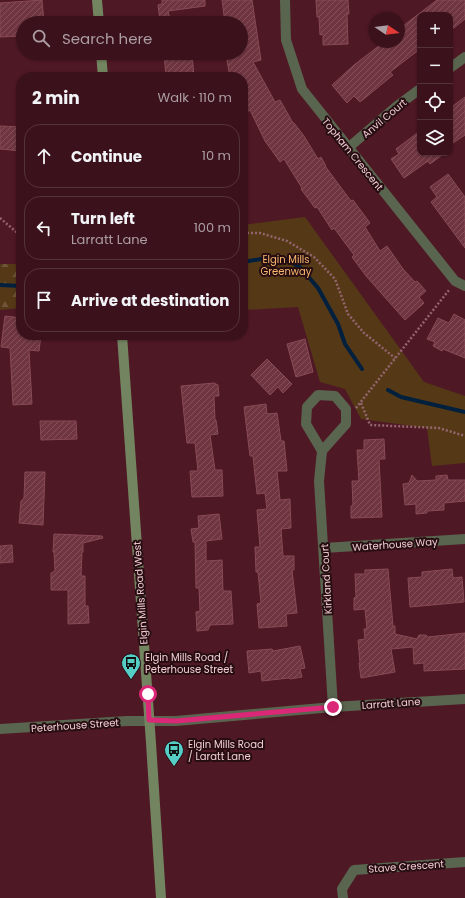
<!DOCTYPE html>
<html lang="en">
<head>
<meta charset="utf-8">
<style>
  body { margin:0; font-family:Poppins,sans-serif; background:#421b25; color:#f1f3f6 }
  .controls { position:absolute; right:12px; top:12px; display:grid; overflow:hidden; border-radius:8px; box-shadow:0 1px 3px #0004 }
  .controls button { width:36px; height:36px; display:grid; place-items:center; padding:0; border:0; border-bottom:1px solid #54323b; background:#3b121c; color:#f1f3f6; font:20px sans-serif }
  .compass { position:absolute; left:369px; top:12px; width:36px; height:36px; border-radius:50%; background:#3b121c; box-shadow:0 1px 3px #0004; rotate:103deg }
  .stop { position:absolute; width:12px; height:12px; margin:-9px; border:3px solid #db2777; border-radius:50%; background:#fff }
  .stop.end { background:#db2777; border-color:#fff; box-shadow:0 1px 4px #0008 }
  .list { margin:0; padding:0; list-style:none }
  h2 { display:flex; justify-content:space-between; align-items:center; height:52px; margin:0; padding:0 16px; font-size:17px }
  h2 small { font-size:13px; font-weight:400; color:#ac9ea3 }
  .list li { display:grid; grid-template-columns:26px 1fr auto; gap:12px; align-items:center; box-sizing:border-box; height:64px; margin:0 8px 8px; padding:0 8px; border:1px solid #54323b; border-radius:16px }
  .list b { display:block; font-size:15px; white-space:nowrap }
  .list p { margin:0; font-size:13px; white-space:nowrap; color:#ac9ea3 }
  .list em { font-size:13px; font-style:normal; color:#ac9ea3 }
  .icon { flex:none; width:22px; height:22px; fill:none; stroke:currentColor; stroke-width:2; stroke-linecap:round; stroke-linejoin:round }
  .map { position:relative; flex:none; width:465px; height:898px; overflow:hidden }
  .search { position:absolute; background:#3b121c; box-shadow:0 1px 3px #0004; left:16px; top:16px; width:232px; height:44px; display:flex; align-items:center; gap:10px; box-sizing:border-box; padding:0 14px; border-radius:22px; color:#ac9ea3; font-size:15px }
  .panel { position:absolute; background:#3b121c; box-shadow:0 1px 3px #0004; left:16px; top:72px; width:232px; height:268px; border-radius:16px }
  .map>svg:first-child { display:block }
  .forest { fill:url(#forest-firs) }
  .park { fill:#553917 }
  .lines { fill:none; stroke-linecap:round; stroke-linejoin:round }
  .stream { stroke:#00203d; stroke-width:4 }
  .building { fill:url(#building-hatch); stroke:#884b56 }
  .path { stroke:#94656f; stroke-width:2.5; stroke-dasharray:2 2; stroke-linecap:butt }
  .street { stroke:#5a654f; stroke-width:10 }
  .secondary { stroke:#738460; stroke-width:10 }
  .route { stroke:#db2777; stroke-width:5 }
  .labels { text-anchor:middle; stroke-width:4; stroke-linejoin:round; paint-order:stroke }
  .street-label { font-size:10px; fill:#f2ced3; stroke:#260d12 }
  .park-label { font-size:10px; fill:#f8b76d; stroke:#260d12 }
  .poi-label { font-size:10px; fill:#f2ced3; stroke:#260d12; text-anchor:start }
</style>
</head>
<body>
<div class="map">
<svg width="465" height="898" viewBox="0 0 465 898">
  <defs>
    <pattern id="forest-firs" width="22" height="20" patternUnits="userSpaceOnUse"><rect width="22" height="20" fill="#553917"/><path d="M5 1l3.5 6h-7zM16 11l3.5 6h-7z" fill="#6e5438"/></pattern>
    <pattern id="building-hatch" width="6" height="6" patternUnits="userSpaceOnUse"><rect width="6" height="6" fill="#6f3540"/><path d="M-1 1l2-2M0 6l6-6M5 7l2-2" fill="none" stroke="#84515b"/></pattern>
  </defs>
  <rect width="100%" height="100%" fill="#4f1825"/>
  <path class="forest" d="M0,264H21V308L0,310Z"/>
  <path class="park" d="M305,217L424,382L465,396V463L432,466L427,428L361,419L345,389L320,382L298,307L243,310V225Z"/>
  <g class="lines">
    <path class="stream" d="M243,262L267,258L286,259L301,268L318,288L338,324L345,344L362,369
      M0,285L21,286
      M388,390L401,397L465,412"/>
  </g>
  <path class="building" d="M42,0L44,23H23V36L0,37V3Z
    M162,0H205V6L168,11L170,19L160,20L158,5L162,4Z
    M222,0H252L261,60L253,62L275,102L280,100L293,123H294L304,136L318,159L321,157L326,166H325L351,201L353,200L370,223L365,227L380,251L387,246L403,269L415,282L417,281L426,291L419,297L424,303L405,320L366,276L352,257L354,255L334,228L332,230L317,207L315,208L301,189L302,188L284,159L280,162L265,141L250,110L243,114V77H230L226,55L241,53V23H225Z
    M316,0H348L349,14H347L348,44L323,45V34L320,35L319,17H317Z
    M437,0H465V19L450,31V15H420V49L390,72L393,75L360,102L354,96L347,103L332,85L354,65L384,42H399V29Z
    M164,53H192L194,77H166Z
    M465,97V135L450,145V108Z
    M0,126L21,127V151L0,149Z
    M420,131V153H445L430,164L428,161L404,178L391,159L399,154L396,149Z
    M448,174L465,197V248L431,202L437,197L430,187Z
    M454,314L465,320V358L443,349L442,351L433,346L435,342L427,339L438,318L449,323Z
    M5,316L21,318V335H41L39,351L29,350L32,404L13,405L10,348L1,347Z
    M305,339L313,372L296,377L287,344Z
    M267,359L292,384L283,393L278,387L270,395L251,375Z
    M214,383L218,385L219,396H214L215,420H216L218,434L210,435L215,470H222L223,496L192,497L190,471H198L195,443H187L181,386Z
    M266,404L267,414L277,413L281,441H284L287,471H277L280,500L290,499L291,528L281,529L283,556H294V570H292L297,613L286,614L287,626L259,628L257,604L261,603L258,572H256L255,547H260L257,510L267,509L265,493L257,494L253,456H250L244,407Z
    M40,421H76L77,439L41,440Z
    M384,439L385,459H379L382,517L351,518V506H353L352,481H359L357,450H364V440Z
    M25,472H45L43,525L19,523L21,501L24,498Z
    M412,475L417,481L436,480V476L447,475L448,480H465V501L444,503V510L427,511V513L416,514V504L405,505L403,484L409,483Z
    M219,514L222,539L206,541V561L222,560L223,591H231L233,624L210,625L208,630L197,631L196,612L200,611L199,588H196L195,542H193L191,529L199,528L198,516Z
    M54,534L102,536L103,538L83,543V552H82L81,576H85V606H88L89,623L68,624V590H51V573L55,571L54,552H53Z
    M12,545L13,562L0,563V546Z
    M388,569L393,626H395V634L417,639L419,635H426L428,637L465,633V669L424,671V663L414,664L413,647L391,649L395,672L361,678L359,663H360L358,640L365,639L364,629H367L365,609L354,610V598L356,597L355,574H365V570Z
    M452,569L453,578L462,577L464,602L410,607L408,578L422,577V572Z
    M300,646L305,668L300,669L302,677L290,679L289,678L262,681L261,671L249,673L247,651L272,649L273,651Z"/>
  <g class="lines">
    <path class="path" d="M0,218L21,236
      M243,233H260L287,241L314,257L335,279L348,314L364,333L395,358
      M361,403L370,425L439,428L465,436
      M356,408L449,290"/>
    <path class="street" d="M285,0L286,40L302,89L455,281L465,286
      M450,68L465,57
      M348,148L397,106L420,89
      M322,451L306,424L307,407L318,395L335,396L346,409V424L322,451L319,481L333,707
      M324,548L465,539
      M0,729L127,721H176L333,707L465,699
      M343,898L342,889L354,870L465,862"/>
    <path class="secondary" d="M97,0L99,23
      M101,53L103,77
      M122,335L151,743L161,898"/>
  </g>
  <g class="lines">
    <path class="route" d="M148,694L149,720L176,721L333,707"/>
  </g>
  <defs>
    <g id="bus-pin" transform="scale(1)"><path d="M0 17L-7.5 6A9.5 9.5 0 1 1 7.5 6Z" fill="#55cec5" stroke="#260d12"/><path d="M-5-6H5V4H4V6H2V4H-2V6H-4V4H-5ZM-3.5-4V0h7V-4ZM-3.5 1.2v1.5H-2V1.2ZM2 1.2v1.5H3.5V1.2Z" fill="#111"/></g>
  </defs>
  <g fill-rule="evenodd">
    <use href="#bus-pin" x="131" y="663"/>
    <use href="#bus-pin" x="174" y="750"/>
  </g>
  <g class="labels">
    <g class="street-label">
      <text transform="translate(384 118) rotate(-40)" y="4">Anvil Court</text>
      <text transform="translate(353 154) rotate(51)" y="4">Topham Crescent</text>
      <text transform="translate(395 544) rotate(-4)" y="4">Waterhouse Way</text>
      <text transform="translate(326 579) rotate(-93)" y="4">Kirkland Court</text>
      <text transform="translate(140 593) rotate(-94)" y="4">Elgin Mills Road West</text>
      <text transform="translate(391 703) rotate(-4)" y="4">Larratt Lane</text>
      <text transform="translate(75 725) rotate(-4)" y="4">Peterhouse Street</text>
      <text transform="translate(406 866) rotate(-4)" y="4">Stave Crescent</text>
    </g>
    <g class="park-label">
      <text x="286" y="263">Elgin Mills<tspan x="286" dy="12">Greenway</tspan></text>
    </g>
    <g class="poi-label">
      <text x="145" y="661">Elgin Mills Road /<tspan x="145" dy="12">Peterhouse Street</tspan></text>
      <text x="188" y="748">Elgin Mills Road<tspan x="188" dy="12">/ Laratt Lane</tspan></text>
    </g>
  </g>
</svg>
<div class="controls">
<button>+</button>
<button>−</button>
<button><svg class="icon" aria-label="locate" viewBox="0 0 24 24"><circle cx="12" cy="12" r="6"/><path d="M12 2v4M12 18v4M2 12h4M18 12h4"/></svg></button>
<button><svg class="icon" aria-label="layers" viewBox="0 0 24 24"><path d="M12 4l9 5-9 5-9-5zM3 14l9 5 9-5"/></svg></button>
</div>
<svg class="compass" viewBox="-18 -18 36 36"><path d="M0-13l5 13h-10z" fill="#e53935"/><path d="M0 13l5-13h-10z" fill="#ac9ea3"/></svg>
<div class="stop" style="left:148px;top:694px"></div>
<div class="stop end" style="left:333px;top:707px"></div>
<div class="search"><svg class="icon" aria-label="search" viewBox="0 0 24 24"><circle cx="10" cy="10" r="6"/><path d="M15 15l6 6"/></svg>Search here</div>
<section class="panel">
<h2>2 min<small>Walk · 110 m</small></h2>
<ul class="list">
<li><svg class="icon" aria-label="ahead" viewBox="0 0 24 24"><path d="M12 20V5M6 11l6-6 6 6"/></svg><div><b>Continue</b></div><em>10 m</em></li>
<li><svg class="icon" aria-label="left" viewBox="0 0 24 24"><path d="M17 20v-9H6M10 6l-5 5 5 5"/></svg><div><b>Turn left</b><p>Larratt Lane</p></div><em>100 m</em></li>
<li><svg class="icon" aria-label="arrive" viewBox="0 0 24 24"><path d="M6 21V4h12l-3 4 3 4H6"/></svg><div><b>Arrive at destination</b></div></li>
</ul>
</section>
</div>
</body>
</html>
